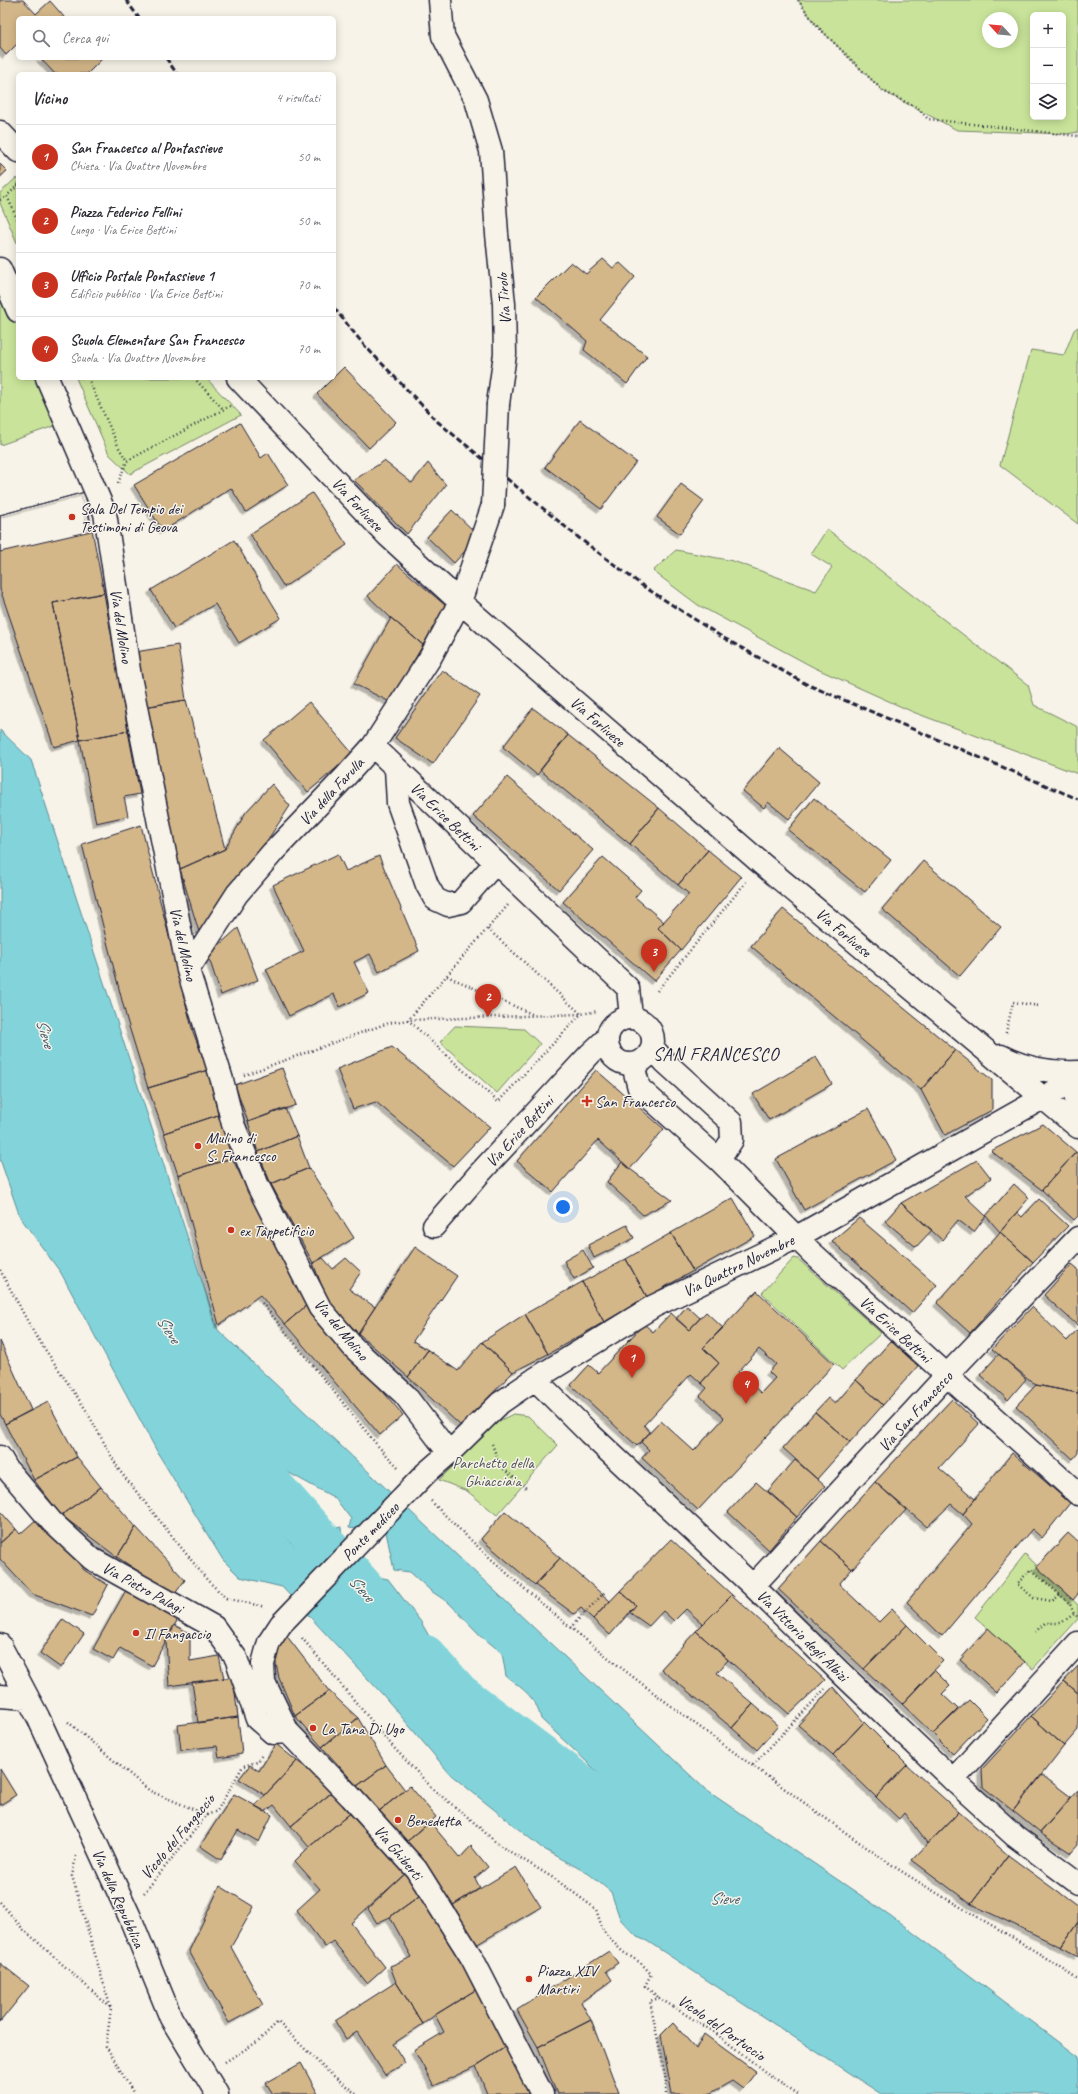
<!DOCTYPE html>
<html lang="it">
<head>
<meta charset="utf-8">
<style>
  body { margin:0; font-family:Caveat,sans-serif; background:#f2f2f3; color:#2b2b33 }
  .controls { position:absolute; right:12px; top:12px; display:grid; overflow:hidden; border-radius:6px; box-shadow:0 2px 10px #0003 }
  .controls button { width:36px; height:36px; display:grid; place-items:center; padding:0; border:0; border-bottom:1px solid #e1e1e2; background:#fff; color:#2b2b33; font:20px sans-serif }
  .compass { position:absolute; left:982px; top:12px; width:36px; height:36px; border-radius:50%; background:#fff; box-shadow:0 2px 10px #0003; rotate:296deg }
  .you { position:absolute; left:563px; top:1207px; width:14px; height:14px; margin:-10px; border:3px solid #fff; border-radius:50%; background:#1a73e8; box-shadow:0 0 0 6px #1a73e833 }
  .badge { display:grid; place-items:center; width:26px; height:26px; border-radius:50%; background:#c8321e; color:#fff; font-size:13px; font-weight:700 }
  .pin { position:absolute; translate:-50% -33px; filter:drop-shadow(0 1px 2px #0008) }
  .pin::after { content:''; position:absolute; top:21px; width:14px; height:12px; background:inherit; clip-path:polygon(0 0,100% 0,50% 100%) }
  .list { margin:0; padding:0; list-style:none }
  h2 { display:flex; justify-content:space-between; align-items:center; height:52px; margin:0; padding:0 16px; font-size:17px }
  h2 small { font-size:13px; font-weight:400; color:#7c7c81 }
  .list li { display:grid; grid-template-columns:26px 1fr auto; gap:12px; align-items:center; box-sizing:border-box; height:64px; padding:0 16px; border-top:1px solid #e1e1e2 }
  .list b { display:block; font-size:15px; white-space:nowrap }
  .list p { margin:0; font-size:13px; white-space:nowrap; color:#7c7c81 }
  .list em { font-size:13px; font-style:normal; color:#7c7c81 }
  .icon { flex:none; width:22px; height:22px; fill:none; stroke:currentColor; stroke-width:2; stroke-linecap:round; stroke-linejoin:round }
  .map { position:relative; flex:none; width:1078px; height:2094px; overflow:hidden }
  .search { position:absolute; background:#fff; box-shadow:0 2px 10px #0003; left:16px; top:16px; width:320px; height:44px; display:flex; align-items:center; gap:10px; box-sizing:border-box; padding:0 14px; border-radius:6px; color:#7c7c81; font-size:15px }
  .panel { position:absolute; background:#fff; box-shadow:0 2px 10px #0003; left:16px; top:72px; width:320px; height:308px; border-radius:6px }
  .map>svg:first-child { display:block }
  .green { fill:#c9e49a; stroke:#76836a; fill-rule:evenodd }
  .water { fill:#83d4da; stroke:#5c8d9a; fill-rule:evenodd }
  .lines { fill:none; stroke-linecap:round; stroke-linejoin:round }
  .river { stroke:#83d4da; stroke-width:45 }
  .building { fill:#d4b789; stroke:#22223b; fill-rule:evenodd; filter:url(#shadow) }
  .minor-casing { stroke:#22223b; stroke-width:25 }
  .path { stroke:#22223b; stroke-width:2.5; stroke-dasharray:1 3; stroke-linecap:butt }
  .minor { stroke:#f7f3e8; stroke-width:22 }
  .rail { stroke:#22223b; stroke-width:3; stroke-dasharray:6 3; stroke-linecap:butt }
  .minor-bridge-casing { stroke:#22223b; stroke-width:25; stroke-linecap:butt }
  .minor-bridge { stroke:#f7f3e8; stroke-width:22 }
  .poi-dot { fill:#c8321e; stroke:#f7f3e8; stroke-width:1.5 }
  .labels { text-anchor:middle; stroke-width:3; stroke-linejoin:round; paint-order:stroke }
  .street-label { font-size:16px; fill:#22223b; stroke:#f7f3e8 }
  .poi-label { font-size:16px; fill:#22223b; stroke:#f7f3e8; text-anchor:start }
  .park-label { font-size:16px; fill:#4c5253; stroke:#f7f3e8 }
  .water-label { font-size:17px; font-style:italic; fill:#3f576b; stroke:#f7f3e8 }
  .quarter-label { font-size:18px; letter-spacing:1px; fill:#22223b; stroke:#f7f3e8 }
</style>
</head>
<body>
<div class="map">
<svg width="1078" height="2094" viewBox="0 0 1078 2094">
  <defs>
    <filter id="shadow"><feDropShadow dx="-3.5" dy="3.5" stdDeviation="0" flood-color="#0004"/></filter>
  </defs>
  <rect width="100%" height="100%" fill="#f7f3e8"/>
  <filter id="ink" filterUnits="userSpaceOnUse"><feTurbulence type="fractalNoise" baseFrequency=".025" numOctaves="2"/><feDisplacementMap in="SourceGraphic" scale="8" xChannelSelector="R" yChannelSelector="G"/><feConvolveMatrix kernelMatrix="1 2 1 2 8 2 1 2 1" color-interpolation-filters="sRGB"/></filter>
  <g filter="url(#ink)">
    <path class="green" d="M798,0H1078V132L1067,134L957,130L883,91L816,25ZM1033,15H1063V117H1033ZM988,18H1012V42H988Z
      M16,178L18,181V245L0,203V193Z
      M0,279L18,322V378H41L60,424L0,445Z
      M1078,327V524L1000,465L1031,350L1064,355L1074,330Z
      M76,378H206L241,415L130,474L109,454Z
      M827,529L1028,685L1034,705L1078,727V774L913,712L815,668L698,605L653,571L676,550L733,561L816,591L832,567L811,554Z
      M455,1026L524,1029L540,1044L497,1093L440,1042Z
      M794,1258L798,1259L881,1333L842,1370L762,1293Z
      M513,1414L528,1416L558,1445L497,1515L467,1491L439,1480L497,1422Z
      M1025,1554L1078,1605V1619L1033,1669L975,1617Z"/>
    <path class="water" d="M0,730L31,760L218,1330L706,1790L891,1916L1078,2057V2094H881L647,1941L637,1937L620,1919L611,1892L589,1874L542,1848L451,1775L383,1695L282,1587L240,1577L223,1560L159,1455L61,1273L20,1217L0,1159ZM255,1448L269,1462L335,1498L351,1519L349,1528L386,1532L394,1570L410,1572L431,1591L449,1603L480,1635L502,1653L506,1676C524,1690 536,1697 541,1719L619,1792L628,1806L642,1817L641,1836L612,1827L580,1812L539,1783L469,1706L464,1688L434,1645L421,1622L388,1579L344,1570L341,1527L325,1530L322,1553L312,1559C292,1548 285,1537 275,1516C263,1511 246,1486 247,1472C249,1464 252,1456 255,1448Z"/>
    <g class="lines">
      <path class="river" d="M219,1408L256,1470L364,1591
        M424,1657L458,1695L691,1870"/>
    </g>
    <path class="building" d="M0,0H23L36,14L50,1L65,18H18V43L6,55L0,48Z
      M40,58H103L87,74H55Z
      M0,164L7,171L0,177Z
      M603,259L613,268L620,263L635,277L600,320L647,356L627,384L584,350L587,341L536,297L571,262L586,274Z
      M344,367L396,422L369,448L317,394Z
      M580,420L636,462L601,509L545,467Z
      M240,423L261,458L268,453L288,485L246,512L231,488L163,531L134,485Z
      M384,461L412,483L428,463L446,485L407,534L354,480Z
      M681,484L704,501L680,534L657,517Z
      M85,492L104,593L53,603L80,740L54,747L0,589V515Z
      M85,492L91,531L0,552V515Z
      M312,493L347,545L284,587L250,534Z
      M452,510L479,536L454,563L427,537Z
      M234,540L281,618L239,643L215,604L174,628L151,590Z
      M397,564L446,606L423,645L391,618L368,596Z
      M104,593L128,731L80,740L53,603Z
      M391,618L423,645L390,702L354,684Z
      M178,645L186,700L144,707L135,652Z
      M442,670L480,696L433,764L395,738Z
      M186,700L225,849L180,869L144,707Z
      M309,702L353,754L308,792L264,740Z
      M533,708L568,735L537,775L503,747Z
      M128,731L140,794L124,797L128,816L96,823L80,740Z
      M568,735L659,808L630,844L540,770Z
      M779,748L819,782L789,819L768,802L764,808L743,791Z
      M507,777L593,850L559,890L473,816Z
      M272,784L290,806L226,903L199,932L180,869L225,849L246,812Z
      M814,798L891,860L865,892L788,830Z
      M659,808L708,850L678,885L630,844Z
      M141,825L193,1032L208,1070L148,1088L127,1020L82,844Z
      M708,850L741,877L681,950L658,928L689,894L678,885Z
      M338,854L346,871L379,856L419,951L379,972L370,954L354,962L369,993L340,1007L334,994L289,1016L266,969L304,951L273,885Z
      M603,857L641,890L635,897L664,922L658,928L681,950L654,981L563,902Z
      M923,861L1001,927L960,976L882,909Z
      M783,909L955,1050L921,1090L751,946Z
      M238,928L258,980L221,995L208,955Z
      M392,1047L490,1127L453,1166L376,1102L353,1109L337,1069Z
      M955,1050L992,1080V1110L945,1135L921,1090Z
      M816,1057L832,1084L769,1120L753,1094Z
      M282,1068L296,1105L248,1122L235,1085Z
      M208,1070L218,1115L164,1133L148,1088Z
      M596,1070L664,1129L630,1169L598,1140L553,1192L517,1161Z
      M285,1108L297,1136L258,1152L248,1122Z
      M868,1109L896,1160L804,1210L776,1159Z
      M218,1115L232,1158L178,1175L164,1133Z
      M1043,1124L1076,1152L1042,1190L991,1151Z
      M297,1136L309,1168L271,1184L258,1152Z
      M1076,1152L1078,1155V1216L1074,1220L1042,1190Z
      M232,1158L295,1285L308,1304L285,1324L260,1295L219,1325L178,1175Z
      M977,1160L991,1178L965,1196L986,1216L974,1232L958,1220L942,1240L901,1203Z
      M622,1162L630,1169L672,1200L643,1215L607,1182Z
      M309,1168L354,1238L313,1263L271,1184Z
      M1014,1184L1029,1198L1000,1232L986,1216Z
      M733,1198L755,1236L693,1271L671,1233Z
      M1039,1199L1068,1226L1033,1262L1000,1232L1017,1212L1022,1217Z
      M901,1203L932,1230L916,1247L885,1221Z
      M859,1218L937,1285L912,1313L832,1241Z
      M627,1225L634,1238L594,1258L588,1245Z
      M1000,1232L1033,1262L970,1333L937,1303Z
      M671,1233L693,1271L647,1297L626,1259Z
      M415,1247L457,1276L413,1341L428,1350L408,1377L358,1333Z
      M583,1250L593,1268L574,1279L564,1261Z
      M323,1258L333,1269L346,1258L361,1272L349,1289L375,1307L358,1333L328,1302L313,1263Z
      M626,1259L647,1297L604,1322L582,1282Z
      M1072,1264L1078,1269V1326L1044,1295Z
      M582,1282L604,1322L548,1354L525,1314Z
      M757,1291L834,1364L698,1510L642,1458L649,1450L641,1442L661,1421L694,1451L724,1418L700,1396L707,1388L701,1383L719,1363L703,1348ZM759,1349L776,1364L769,1372L775,1378L761,1393L738,1372Z
      M308,1304L403,1415L380,1435L285,1324Z
      M687,1306L700,1318L689,1330L676,1319Z
      M1032,1307L1067,1341L1078,1329V1393L1036,1385L992,1349Z
      M706,1312L723,1328L703,1348L719,1363L701,1383L691,1374L644,1425L650,1432L637,1446L571,1385L589,1365L598,1373L644,1324L653,1332L671,1313L689,1330Z
      M525,1314L548,1354L513,1372L482,1342Z
      M0,1341L31,1410L5,1424L0,1414Z
      M891,1341L918,1366L883,1405L856,1380Z
      M482,1342L513,1372L461,1426L408,1377L428,1350L458,1371Z
      M999,1354L1026,1379L1008,1400L980,1375Z
      M856,1380L883,1405L850,1442L815,1412L828,1398L835,1404Z
      M1036,1385L1078,1393V1453L1073,1459L1016,1406Z
      M952,1399L979,1424L939,1468L975,1499L963,1514L951,1504L927,1527L875,1482Z
      M48,1402L77,1457L34,1480L5,1424Z
      M815,1412L850,1442L817,1479L783,1448Z
      M1012,1453L1070,1503L1042,1538L1032,1529L942,1636L907,1602L972,1524L963,1514Z
      M77,1457L101,1487L61,1515L34,1480Z
      M795,1460L825,1486L797,1517L768,1491Z
      M756,1482L797,1517L769,1550L728,1512Z
      M875,1482L906,1510L852,1569L821,1541Z
      M101,1487L136,1527L117,1557L61,1515Z
      M0,1511L16,1529L0,1543Z
      M505,1511L560,1558L535,1585L481,1539Z
      M39,1517L84,1570L108,1585L92,1616L32,1594L0,1559V1543L16,1529L20,1534Z
      M136,1527L185,1580L174,1595L117,1557Z
      M1068,1533L1078,1542V1594L1073,1600L1037,1567Z
      M671,1539L732,1595L703,1624L686,1609L674,1621L663,1611L649,1626L629,1612L636,1605L620,1591Z
      M821,1541L852,1569L839,1584L879,1622L892,1609L907,1625L864,1669L778,1589Z
      M560,1558L610,1601L593,1619L581,1608L574,1614L535,1585Z
      M126,1590L178,1619L152,1666L120,1648L113,1660L93,1649Z
      M620,1591L636,1605L610,1635L593,1619Z
      M732,1595L825,1680L789,1714L696,1631Z
      M63,1619L84,1634L61,1668L40,1653Z
      M174,1625L190,1633V1661L219,1656L224,1678L169,1686L166,1641Z
      M907,1625L943,1661L902,1704L864,1669Z
      M988,1628L1025,1662L997,1693L960,1660Z
      M696,1631L728,1660L717,1673L753,1704L732,1728L661,1669Z
      M286,1635L329,1691L295,1716L279,1678L275,1659L280,1642Z
      M1078,1666V1693L1064,1681Z
      M934,1670L950,1686L942,1694L958,1709L933,1734L902,1704Z
      M233,1677L238,1717L198,1723L192,1682Z
      M1064,1681L1078,1693V1730L1064,1746L1031,1716Z
      M833,1687L864,1722L833,1755L798,1725Z
      M329,1691L358,1718L322,1747L295,1716Z
      M969,1700L987,1718L953,1754L933,1734Z
      M753,1704L778,1726L757,1750L732,1728Z
      M1031,1716L1064,1746L1013,1811L983,1787L982,1769Z
      M238,1717L242,1754L219,1758L217,1746L181,1750L178,1725Z
      M358,1718L386,1765L357,1786L322,1747Z
      M864,1722L907,1765L876,1797L833,1755Z
      M276,1744L297,1761L265,1795L239,1779L250,1765L259,1771Z
      M297,1761L336,1789L291,1826L274,1805L265,1812L255,1806Z
      M386,1765L405,1790L378,1812L357,1786Z
      M907,1765L959,1812L928,1844L904,1813L899,1819L876,1797Z
      M0,1769L16,1795L0,1805Z
      M1042,1775L1071,1797L1040,1833L1013,1811Z
      M410,1786L436,1817L404,1844L378,1812Z
      M336,1789L353,1811L309,1847L291,1826Z
      M1078,1790V1845L1071,1853L1040,1833Z
      M234,1794L272,1815L259,1842L238,1830L221,1860L200,1846Z
      M353,1811L408,1871L351,1923L385,1967L367,1983L333,1941L325,1947L297,1910L320,1889L295,1861L309,1847Z
      M959,1812L1008,1855L971,1904L912,1860Z
      M430,1822L460,1858L471,1846L488,1867L475,1878L480,1888L453,1905L404,1844Z
      M1008,1855L1078,1907V1922L1061,1947L971,1904Z
      M516,1867L541,1907L476,1945L453,1905Z
      M408,1871L422,1894L390,1917L377,1923L368,1909Z
      M220,1886L254,1907L231,1947L263,2005L229,2023L189,1951Z
      M422,1894L477,1989L435,2015L423,2024L396,1982L390,1966L412,1957L390,1917Z
      M1078,1922V1956L1061,1947Z
      M609,1951L618,1963L606,1971L612,1980L581,2002L591,2020L538,2047L517,2010Z
      M0,1963L29,1986L0,2022Z
      M396,1982L423,2024L393,2044L405,2063L385,2075L357,2032L346,2039L335,2021Z
      M477,1989L507,2046L476,2066L434,2086L414,2050L444,2032L435,2015Z
      M591,2020L619,2094H557L538,2047Z
      M673,2023L696,2049L704,2034L756,2072L743,2089L732,2081L709,2094H672L661,2035Z
      M507,2046L531,2094H487L476,2066Z
      M301,2063L318,2094H273L266,2083Z"/>
    <g class="lines">
      <g class="minor-casing">
        <path id="minor" d="M440,0L443,36L476,100L491,151L497,234L504,304L505,354L498,404
          M0,132L18,151
          M0,269L18,311
          M47,378L105,513L130,677L188,970L222,1080L233,1124L258,1186L320,1308L353,1347L405,1395L449,1453
          M238,378L387,535L460,602L762,864L1078,1127
          M373,746L628,988L631,1017
          M396,768L398,803L427,885L435,899L448,905L461,902L495,863
          M188,970L237,894L273,852L345,777L373,746L430,658L460,602L493,505
          M607 1041a23 23 0 1 1 46 0a23 23 0 1 1-46 0Z
          M652,1047L665,1062L731,1122L732,1140L719,1160
          M1001,1056C1026,1069 1051,1073 1078,1072
          M633,1065L639,1088L719,1160L811,1252L1078,1494
          M1078,1092L1076,1098L1078,1119
          M434,1226L479,1174L590,1054L606,1039
          M535,1379L589,1433L753,1586L840,1672L953,1780L1015,1836L1078,1883
          M0,1457L7,1469L52,1522L92,1559L214,1627L236,1658L257,1719L273,1733L288,1732
          M426,1473L449,1453L500,1403L535,1379L654,1306L795,1238L1078,1078
          M753,1586L947,1375L1078,1238
          M281,1624L269,1642L263,1664L264,1682L288,1732L351,1797L416,1869L472,1958L542,2094
          M0,1645L38,1717L129,1915L171,2018L217,2094
          M0,1696L27,1698
          M953,1780L1078,1643"/>
      </g>
      <path class="path" d="M798,0L816,25L883,91L918,108L928,119L1078,136
        M18,185L7,196L18,221
        M0,200L7,196
        M88,378L119,448L127,461L232,405
        M194,378L224,410
        M118,483L127,461
        M488,929L581,1014L498,1102L408,1020L508,905
        M447,976L534,1015
        M657,991L746,882
        M1006,1033L1013,1002L1039,1006
        M244,1075L388,1023L408,1020L581,1014L598,1011
        M0,1270L34,1333L86,1410L119,1470L208,1581L226,1598L265,1607
        M262,1303L378,1446L398,1467
        M492,1444L500,1466L526,1488
        M431,1501C529,1601 640,1684 753,1766C801,1800 849,1836 898,1869C957,1907 1020,1939 1078,1979
        M1060,1595L1052,1601L1034,1598L1017,1584L1031,1569L1070,1604L1074,1614
        M570,1628L605,1592
        M1035,1632L1045,1623H1061L1074,1614L1078,1617
        M302,1638L395,1749L435,1791L469,1818L499,1845L555,1879L596,1909L603,1931L610,1939L623,1952L641,1963L651,1974L645,1986L659,1998
        M68,1722L150,1791L207,1815
        M753,1765L825,1689
        M76,1856L72,1876L111,2009L106,2046L134,2094
        M144,1893L207,1815L217,1811L243,1766L257,1762L262,1755
        M0,1902L22,1928L111,2008
        M225,2062L257,2042L278,2022L325,2069L356,2094
        M666,2094V2081L650,2001L659,1998L714,2032L764,2071L798,2094"/>
      <use href="#minor" class="minor"/>
      <path class="rail" d="M126,0L139,18
        M166,58L177,74
        M334,308L364,345L438,422L579,538L643,586L722,637L806,684L1078,799"/>
      <g class="minor-bridge-casing">
        <path id="minor-bridge" d="M493,505L498,404
          M281,1624L426,1473"/>
      </g>
      <use href="#minor-bridge" class="minor-bridge"/>
    </g>
  </g>
  <g class="poi-dot">
    <circle cx="72" cy="517" r="4"/>
    <path d="M585 1095h4v4h4v4h-4v4h-4v-4h-4v-4h4z"/>
    <circle cx="198" cy="1146" r="4"/>
    <circle cx="231" cy="1230" r="4"/>
    <circle cx="136" cy="1633" r="4"/>
    <circle cx="313" cy="1728" r="4"/>
    <circle cx="398" cy="1820" r="4"/>
    <circle cx="529" cy="1979" r="4"/>
  </g>
  <g class="labels">
    <g class="street-label">
      <text transform="translate(503 299) rotate(-94)" y="6">Via Tirolo</text>
      <text transform="translate(358 504) rotate(47)" y="6">Via Forlivese</text>
      <text transform="translate(122 626) rotate(81)" y="6">Via del Molino</text>
      <text transform="translate(598 721) rotate(41)" y="6">Via Forlivese</text>
      <text transform="translate(331 791) rotate(-47)" y="6">Via della Farulla</text>
      <text transform="translate(446 816) rotate(44)" y="6">Via Erice Bettini</text>
      <text transform="translate(844 932) rotate(40)" y="6">Via Forlivese</text>
      <text transform="translate(184 944) rotate(77)" y="6">Via del Molino</text>
      <text transform="translate(519 1131) rotate(-47)" y="6">Via Erice Bettini</text>
      <text transform="translate(738 1265) rotate(-26)" y="6">Via Quattro Novembre</text>
      <text transform="translate(342 1329) rotate(50)" y="6">Via del Molino</text>
      <text transform="translate(896 1329) rotate(42)" y="6">Via Erice Bettini</text>
      <text transform="translate(915 1411) rotate(-48)" y="6">Via San Francesco</text>
      <text transform="translate(370 1531) rotate(-46)" y="6">Ponte mediceo</text>
      <text transform="translate(143 1587) rotate(29)" y="6">Via Pietro Palagi</text>
      <text transform="translate(803 1635) rotate(45)" y="6">Via Vittorio degli Albizi</text>
      <text transform="translate(177 1836) rotate(-50)" y="6">Vicolo del Fangaccio</text>
      <text transform="translate(399 1852) rotate(50)" y="6">Via Ghiberti</text>
      <text transform="translate(119 1898) rotate(66)" y="6">Via della Repubblica</text>
      <text transform="translate(722 2027) rotate(35)" y="6">Vicolo del Portuccio</text>
    </g>
    <g class="poi-label">
      <text x="80" y="514">Sala Del Tempio dei<tspan x="80" dy="18">Testimoni di Geova</tspan></text>
      <text x="595" y="1107">San Francesco</text>
      <text x="206" y="1143">Mulino di<tspan x="206" dy="18">S. Francesco</tspan></text>
      <text x="239" y="1236">ex Tappetificio</text>
      <text x="144" y="1639">Il Fangaccio</text>
      <text x="321" y="1734">La Tana Di Ugo</text>
      <text x="406" y="1826">Benedetta</text>
      <text x="537" y="1976">Piazza XIV<tspan x="537" dy="18">Martiri</tspan></text>
    </g>
    <g class="park-label">
      <text x="493" y="1468">Parchetto della<tspan x="493" dy="18">Ghiacciaia</tspan></text>
    </g>
    <g class="water-label">
      <text transform="translate(46 1033) rotate(74)" y="6">Sieve</text>
      <text transform="translate(169 1329) rotate(57)" y="6">Sieve</text>
      <text transform="translate(362 1588) rotate(48)" y="6">Sieve</text>
      <text x="724" y="1904">Sieve</text>
    </g>
    <g class="quarter-label">
      <text x="716" y="1060">SAN FRANCESCO</text>
    </g>
  </g>
</svg>
<div class="controls">
<button>+</button>
<button>−</button>
<button><svg class="icon" aria-label="layers" viewBox="0 0 24 24"><path d="M12 4l9 5-9 5-9-5zM3 14l9 5 9-5"/></svg></button>
</div>
<svg class="compass" viewBox="-18 -18 36 36"><path d="M0-13l5 13h-10z" fill="#e53935"/><path d="M0 13l5-13h-10z" fill="#7c7c81"/></svg>
<div class="you"></div>
<div class="pin badge" style="left:632px;top:1378px">1</div>
<div class="pin badge" style="left:488px;top:1017px">2</div>
<div class="pin badge" style="left:654px;top:972px">3</div>
<div class="pin badge" style="left:746px;top:1404px">4</div>
<div class="search"><svg class="icon" aria-label="search" viewBox="0 0 24 24"><circle cx="10" cy="10" r="6"/><path d="M15 15l6 6"/></svg>Cerca qui</div>
<section class="panel">
<h2>Vicino<small>4 risultati</small></h2>
<ul class="list">
<li><span class="badge">1</span><div><b>San Francesco al Pontassieve</b><p>Chiesa · Via Quattro Novembre</p></div><em>50 m</em></li>
<li><span class="badge">2</span><div><b>Piazza Federico Fellini</b><p>Luogo · Via Erice Bettini</p></div><em>50 m</em></li>
<li><span class="badge">3</span><div><b>Ufficio Postale Pontassieve 1</b><p>Edificio pubblico · Via Erice Bettini</p></div><em>70 m</em></li>
<li><span class="badge">4</span><div><b>Scuola Elementare San Francesco</b><p>Scuola · Via Quattro Novembre</p></div><em>70 m</em></li>
</ul>
</section>
</div>
</body>
</html>
